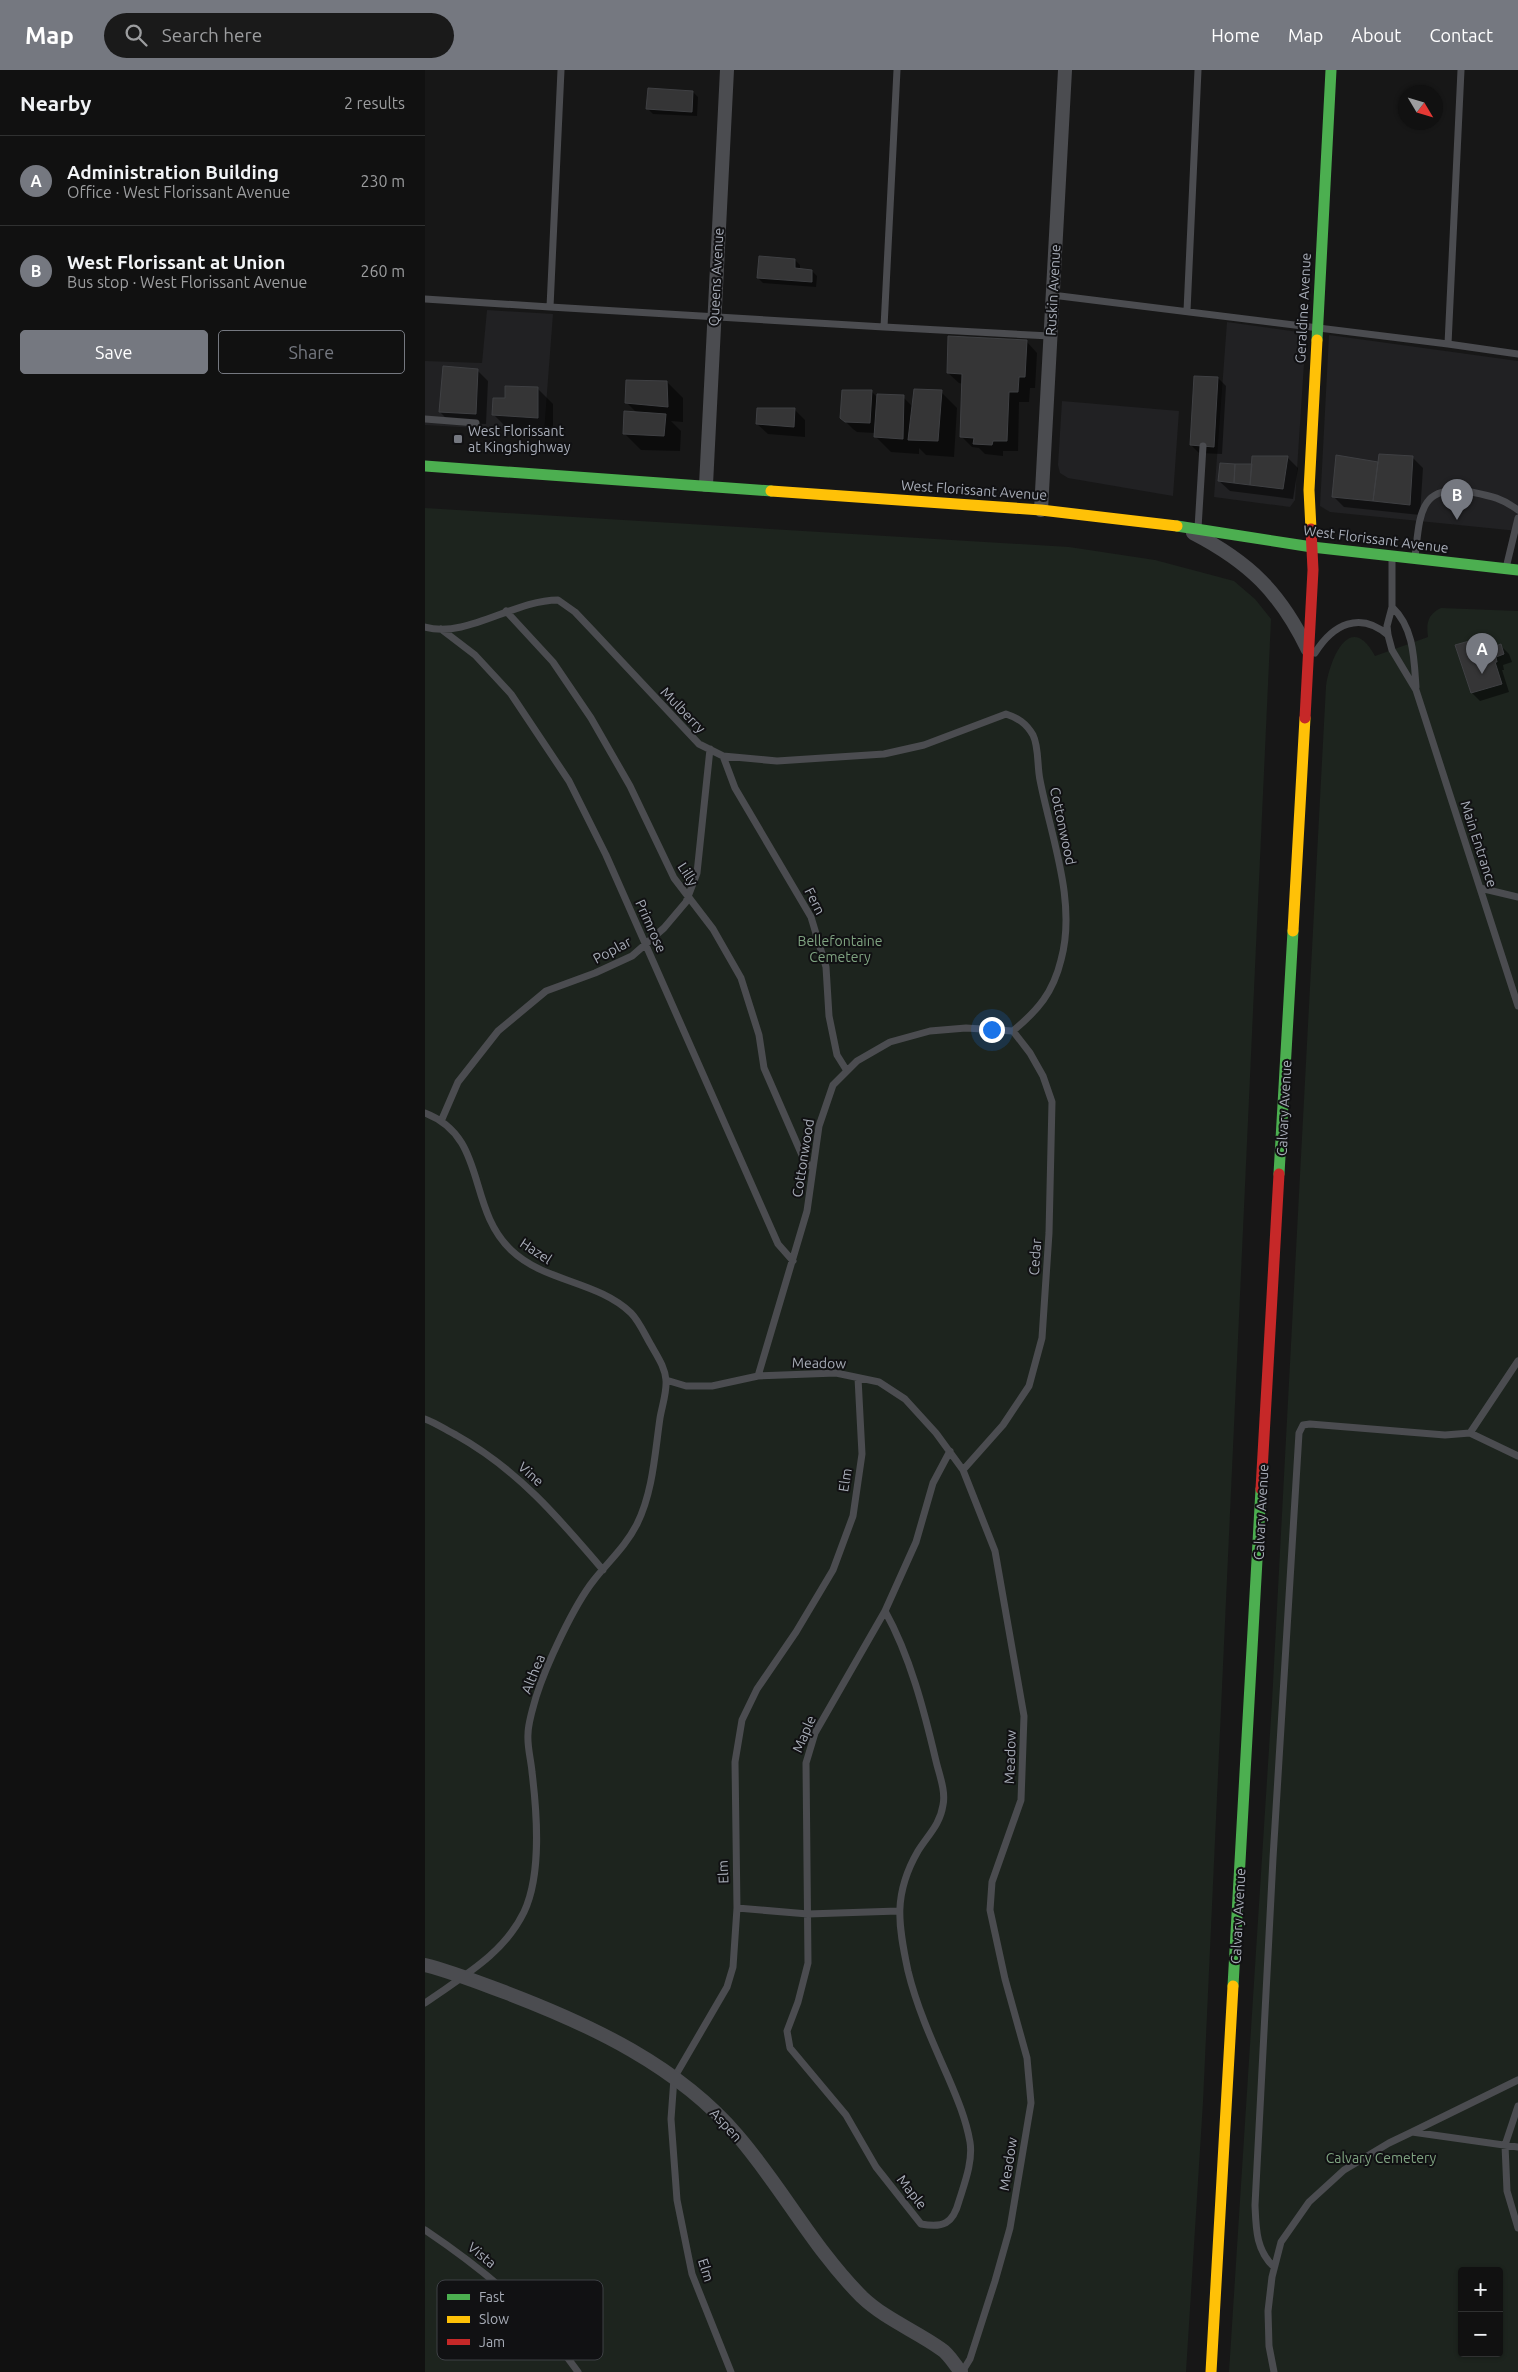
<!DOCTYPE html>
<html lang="en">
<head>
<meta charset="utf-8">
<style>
  body { margin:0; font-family:Ubuntu,sans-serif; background:#1a1a1a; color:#f1f3f6 }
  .controls { position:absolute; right:15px; bottom:15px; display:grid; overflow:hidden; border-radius:5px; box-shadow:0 1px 4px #0004 }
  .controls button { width:45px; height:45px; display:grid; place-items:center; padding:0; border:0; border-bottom:1px solid #303131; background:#111; color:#f1f3f6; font:25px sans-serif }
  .compass { position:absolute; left:973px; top:15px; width:45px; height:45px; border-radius:50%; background:#111; box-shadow:0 1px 4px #0004; rotate:128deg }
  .you { position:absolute; left:566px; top:959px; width:18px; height:18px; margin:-12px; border:4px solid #fff; border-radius:50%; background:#1a73e8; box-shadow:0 0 0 8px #1a73e833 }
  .badge { display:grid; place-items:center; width:32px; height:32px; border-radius:50%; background:#757880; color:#fff; font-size:16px; font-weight:700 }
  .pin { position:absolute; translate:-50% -41px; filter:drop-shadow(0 1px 2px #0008) }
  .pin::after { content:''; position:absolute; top:26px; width:18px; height:15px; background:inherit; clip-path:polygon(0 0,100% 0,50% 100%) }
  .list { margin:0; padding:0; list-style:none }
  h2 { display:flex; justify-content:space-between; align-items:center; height:65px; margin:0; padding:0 20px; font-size:21px }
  h2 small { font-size:16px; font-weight:400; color:#9c9d9f }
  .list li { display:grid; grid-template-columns:32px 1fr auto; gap:15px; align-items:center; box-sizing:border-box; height:90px; padding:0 20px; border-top:1px solid #303131 }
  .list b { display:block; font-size:19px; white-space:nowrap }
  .list p { margin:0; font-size:16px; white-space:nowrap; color:#9c9d9f }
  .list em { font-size:16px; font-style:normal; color:#9c9d9f }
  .actions { display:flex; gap:10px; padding:15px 20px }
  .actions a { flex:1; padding:11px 0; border:1px solid #757880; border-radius:5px; text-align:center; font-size:18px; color:#757880 }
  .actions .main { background:#757880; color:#fff }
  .icon { flex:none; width:28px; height:28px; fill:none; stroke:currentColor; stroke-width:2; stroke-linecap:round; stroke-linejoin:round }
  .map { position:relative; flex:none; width:1093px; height:2302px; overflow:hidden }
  header { display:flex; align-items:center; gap:30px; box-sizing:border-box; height:70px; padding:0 25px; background:#757880; color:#fff }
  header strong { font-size:24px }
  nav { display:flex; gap:28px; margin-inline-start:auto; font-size:18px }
  .search { width:350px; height:45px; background:#1a1a1a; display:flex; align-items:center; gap:12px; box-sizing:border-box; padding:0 18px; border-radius:28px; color:#9c9d9f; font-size:19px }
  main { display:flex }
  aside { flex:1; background:#111 }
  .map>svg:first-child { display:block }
  .built { fill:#212123 }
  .green { fill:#1d241e; fill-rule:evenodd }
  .shadow { fill:#0007 }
  .building { fill:#353536; stroke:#3f4043 }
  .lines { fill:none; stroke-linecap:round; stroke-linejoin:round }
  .lane { stroke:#4b4c50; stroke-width:7 }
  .street { stroke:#4b4c50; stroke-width:14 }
  .fast { stroke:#4caf50; stroke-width:11 }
  .slow { stroke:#ffc107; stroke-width:11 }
  .jam { stroke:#c62828; stroke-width:11 }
  .poi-dot { fill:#757880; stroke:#111113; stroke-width:2 }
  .labels { text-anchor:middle; stroke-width:4; stroke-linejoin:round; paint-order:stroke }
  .street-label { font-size:14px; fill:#a8adb8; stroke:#111113 }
  .poi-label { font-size:14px; fill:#a8adb8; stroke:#111113; text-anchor:start }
  .park-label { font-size:14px; fill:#7fa381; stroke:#111113 }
  .key { fill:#111113; stroke:#3e4045; stroke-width:1 }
  .key-label { font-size:14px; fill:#a8adb8 }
</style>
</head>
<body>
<header>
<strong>Map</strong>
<div class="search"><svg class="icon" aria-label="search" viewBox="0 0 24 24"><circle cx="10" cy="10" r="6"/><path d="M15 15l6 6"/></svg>Search here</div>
<nav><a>Home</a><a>Map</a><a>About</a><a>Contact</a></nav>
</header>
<main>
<aside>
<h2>Nearby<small>2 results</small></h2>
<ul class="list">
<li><span class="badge">A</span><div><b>Administration Building</b><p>Office · West Florissant Avenue</p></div><em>230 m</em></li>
<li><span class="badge">B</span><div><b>West Florissant at Union</b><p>Bus stop · West Florissant Avenue</p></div><em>260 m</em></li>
</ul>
<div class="actions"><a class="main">Save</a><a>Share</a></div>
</aside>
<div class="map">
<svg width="1093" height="2302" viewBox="0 0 1093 2302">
  <rect width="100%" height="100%" fill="#171717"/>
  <path class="built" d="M62,240L128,244L119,362L0,355V291L57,293Z
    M802,252L881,263L870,430L865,437L789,427Z
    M904,265L1093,291V461L905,442L895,436Z
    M637,331L754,341L748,426L643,408L635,403L633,395Z"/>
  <path class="green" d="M0,438L644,477L730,490L809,511L830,529L846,549L778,2032L761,2302H0Z
    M1016,538L1093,541V2302H804L847,1632L901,616C905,589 925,540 950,586L1003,567C1001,553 1003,544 1016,538ZM1037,2201H1074V2283H1037Z"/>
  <path class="shadow" d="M268,22L273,27L272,46L228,44L222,38Z
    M370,190L375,195V200L387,201L392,206L391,217L338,213L333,208Z
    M602,272L612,283L610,318H605L604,332H594L593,381H578V386L560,384L554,378L547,377L536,366L538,314L534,313L523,303Z
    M52,300L63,311L61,354L26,353L15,342Z
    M793,308L801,316L797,384L774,383L766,375Z
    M242,312L258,328V352L246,351L256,361L255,381L216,380L200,364L212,343L201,332Z
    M112,318L128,334V363L85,361L69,345Z
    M447,322L453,328L478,327L488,337L516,322L532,338L529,387L501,385L494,378V384L466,382L450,366V363L432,362L428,359L417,348Z
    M369,339L380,350V367L343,364L332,354Z
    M862,387L873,398L868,429L805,421L794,411L828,395Z
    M987,387L998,398L995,445L919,437L908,426L954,393Z
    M1062,568L1070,578L1076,576L1084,584L1087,592L1078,595L1079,600H1077L1084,622L1055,631L1047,623L1032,575Z"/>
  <path class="building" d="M223,18L268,21L267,42L221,39Z
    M334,186L370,189V198L387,200V212L332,208Z
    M523,266L602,270L600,307H594L593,322H584L582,371H568L567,375L548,374L549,368L535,367L537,304L522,303Z
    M18,296L53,299L51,344L14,342Z
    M769,306L793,307L789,377L765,375Z
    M201,310L242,311L243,337L200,333Z
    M80,316L113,317V348L67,345L68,328H80Z
    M489,319L517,320L513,371L483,370Z
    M417,320H447L445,353L420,352L415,348Z
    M452,324L479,325L478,369L449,367Z
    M332,338H370L369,357L331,354Z
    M199,341L241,344L239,366L198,364Z
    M954,384L988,386L985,435L948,431Z
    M911,385L953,392L948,431L907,427Z
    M827,386H863L858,419L825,415Z
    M795,393L810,394L809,413L793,411Z
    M810,394H827L825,415L809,413Z
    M1062,566L1068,577L1076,574L1079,584L1071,587L1072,592H1070L1077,614L1046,623L1030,575Z"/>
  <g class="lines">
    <path class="lane" d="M136,0L125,237L459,257
      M472,0L459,257L625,266
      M1036,0L1023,274L1093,284
      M627,225L1023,274
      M0,229L125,237
      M762,241L773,0
      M0,349L51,353
      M773,458L778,376
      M990,487C995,446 993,413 1046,422C1066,426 1077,428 1093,440
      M967,488V537L962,556L963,565L967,580L991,620L1093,936
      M1081,498L1093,448
      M967,537C989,558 989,588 991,617
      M81,541L128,592L166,648L205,716L249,808L288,859L316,908L334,965L339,998L380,1092L388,1098
      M0,557C41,569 89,530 133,530L150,542L168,561L274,674L298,686L352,691L459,684L499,675L581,644C593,648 601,653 608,665C614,677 612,696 615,710C626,767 652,832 636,890C628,923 613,940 588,961L541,958L505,961L465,972L432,991L408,1015L394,1056L382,1141L333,1306
      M16,559L50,585L86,624L144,711L181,785L353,1174L368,1191
      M890,583C908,554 935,541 963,565
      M298,686L310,718L386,847L401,897L404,946L412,985L422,1001
      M1055,818L1093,827
      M0,1043C63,1067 41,1137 86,1180C119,1212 173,1211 206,1243C214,1251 220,1265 226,1275C232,1286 240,1297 241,1310C242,1322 237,1336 235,1348C230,1382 228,1422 212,1454C201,1476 184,1491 169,1510C149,1535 121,1595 111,1627C108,1638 103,1653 103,1664C102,1676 106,1690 107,1702C112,1743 117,1804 99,1842C78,1885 38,1906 0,1933
      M17,1049L33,1012L73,961L121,921L170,903L207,886L239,858L261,832L272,803L285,679
      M241,1310L261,1316H287L333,1306L411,1303L454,1312L480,1329L511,1363L538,1400L570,1481L599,1646L596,1730L567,1812L565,1840L580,1909L602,1988L606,2033L585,2158L570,2211L545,2289L537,2302
      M0,1349C11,1353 21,1360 31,1365C92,1399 133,1447 178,1500
      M1045,1363L1093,1291
      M538,1400L578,1355L604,1316L617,1268L624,1163L627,1032L618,1006L605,983L588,961
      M460,1541C485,1586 499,1640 511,1691C514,1704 521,1721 518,1735C515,1755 503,1765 493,1781C468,1824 473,1854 483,1901C492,1938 508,1973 523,2007C532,2028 541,2049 545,2072C548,2091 540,2112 534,2131C528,2154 518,2158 496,2154L451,2097L421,2045L365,1978L362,1961L373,1932L383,1893L381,1693L390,1663L460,1541L491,1472L508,1413L525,1381
      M312,1838L383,1844L473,1841
      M1093,2036L1080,2075L1082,2121L1093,2158
      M987,2062L1093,2010
      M0,2160C58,2199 113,2244 153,2302
      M849,2197C831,2180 831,2159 830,2135L848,1788L874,1363L878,1355L885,1354L1020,1365L1045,1363L1093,1386
      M306,2302L267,2204L252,2130L246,2049L249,2008L302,1917L308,1897L312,1838L310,1692L317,1650L332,1619L371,1562L408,1500L428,1446L437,1384L433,1308
      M849,2302L844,2276L843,2241L847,2207L856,2172L884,2132L919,2100L964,2073L987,2062L1093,2077"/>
    <path class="street" d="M281,415L302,0
      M616,440L640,0
      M768,463C824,492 855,522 883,580
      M0,1895C28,1902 55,1913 82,1923C166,1955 253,1996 312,2065C357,2117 388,2178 437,2227C460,2249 491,2261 516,2279C524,2284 530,2295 536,2302"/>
    <path class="fast" d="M892,270L906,0
      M0,396L346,421
      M752,456L887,477L1093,500
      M854,1104L868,861
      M808,1916L836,1419"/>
    <path class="slow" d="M346,421L616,440L752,456
      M886,459L884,420L892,270
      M868,861L880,648
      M786,2302L808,1916"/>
    <path class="jam" d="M880,648L888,500L886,459
      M836,1419L854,1104"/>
  </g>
  <rect class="poi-dot" x="28" y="364" width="10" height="10" rx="2.5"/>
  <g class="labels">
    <g class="street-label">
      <text transform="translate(291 207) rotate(-87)" y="5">Queens Avenue</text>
      <text transform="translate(628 220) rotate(-87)" y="5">Ruskin Avenue</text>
      <text transform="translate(878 238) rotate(-87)" y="5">Geraldine Avenue</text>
      <text transform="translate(549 420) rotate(4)" y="5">West Florissant Avenue</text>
      <text transform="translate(951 469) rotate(7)" y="5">West Florissant Avenue</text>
      <text transform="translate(258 640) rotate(46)" y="5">Mulberry</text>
      <text transform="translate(638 756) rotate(78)" y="5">Cottonwood</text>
      <text transform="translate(1054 774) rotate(72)" y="5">Main Entrance</text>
      <text transform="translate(263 804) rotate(57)" y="5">Lilly</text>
      <text transform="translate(390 831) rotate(63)" y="5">Fern</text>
      <text transform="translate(226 856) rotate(66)" y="5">Primrose</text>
      <text transform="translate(187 880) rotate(-28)" y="5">Poplar</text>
      <text transform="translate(859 1038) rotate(-87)" y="5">Calvary Avenue</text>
      <text transform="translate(378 1088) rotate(-81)" y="5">Cottonwood</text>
      <text transform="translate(111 1181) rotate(33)" y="5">Hazel</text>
      <text transform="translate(610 1187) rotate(-86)" y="5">Cedar</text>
      <text transform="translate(394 1293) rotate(1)" y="5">Meadow</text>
      <text transform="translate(106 1404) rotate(42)" y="5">Vine</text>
      <text transform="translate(420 1410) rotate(-81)" y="5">Elm</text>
      <text transform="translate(836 1442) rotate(-87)" y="5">Calvary Avenue</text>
      <text transform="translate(108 1604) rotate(-68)" y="5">Althea</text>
      <text transform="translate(379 1664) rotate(-67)" y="5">Maple</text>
      <text transform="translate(585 1687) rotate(-88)" y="5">Meadow</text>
      <text transform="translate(298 1802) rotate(-92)" y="5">Elm</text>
      <text transform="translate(813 1846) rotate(-87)" y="5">Calvary Avenue</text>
      <text transform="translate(301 2055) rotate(47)" y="5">Aspen</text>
      <text transform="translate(583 2094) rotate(-81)" y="5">Meadow</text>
      <text transform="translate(487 2122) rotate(52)" y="5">Maple</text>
      <text transform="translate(57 2185) rotate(39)" y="5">Vista</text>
      <text transform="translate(281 2200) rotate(73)" y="5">Elm</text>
    </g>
    <g class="poi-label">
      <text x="43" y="366">West Florissant<tspan x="43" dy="16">at Kingshighway</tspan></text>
    </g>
    <g class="park-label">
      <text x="415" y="876">Bellefontaine<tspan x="415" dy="16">Cemetery</tspan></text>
      <text x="956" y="2093">Calvary Cemetery</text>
    </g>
  </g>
  <rect x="12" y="2210" width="166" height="80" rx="8" class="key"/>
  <rect x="22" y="2224" width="23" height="6" fill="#4caf50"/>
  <rect x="22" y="2246" width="23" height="7" fill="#ffc107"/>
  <rect x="22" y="2269" width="23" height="6" fill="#c62828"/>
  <g class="key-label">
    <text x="54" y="2232">Fast</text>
    <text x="54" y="2254">Slow</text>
    <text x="54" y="2277">Jam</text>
  </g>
</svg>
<div class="controls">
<button>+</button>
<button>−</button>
</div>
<svg class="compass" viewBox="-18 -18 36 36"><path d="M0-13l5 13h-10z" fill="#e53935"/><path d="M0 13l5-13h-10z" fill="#9c9d9f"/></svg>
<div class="you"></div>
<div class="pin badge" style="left:1057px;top:604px">A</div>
<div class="pin badge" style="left:1032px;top:450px">B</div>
</div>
</main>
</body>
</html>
